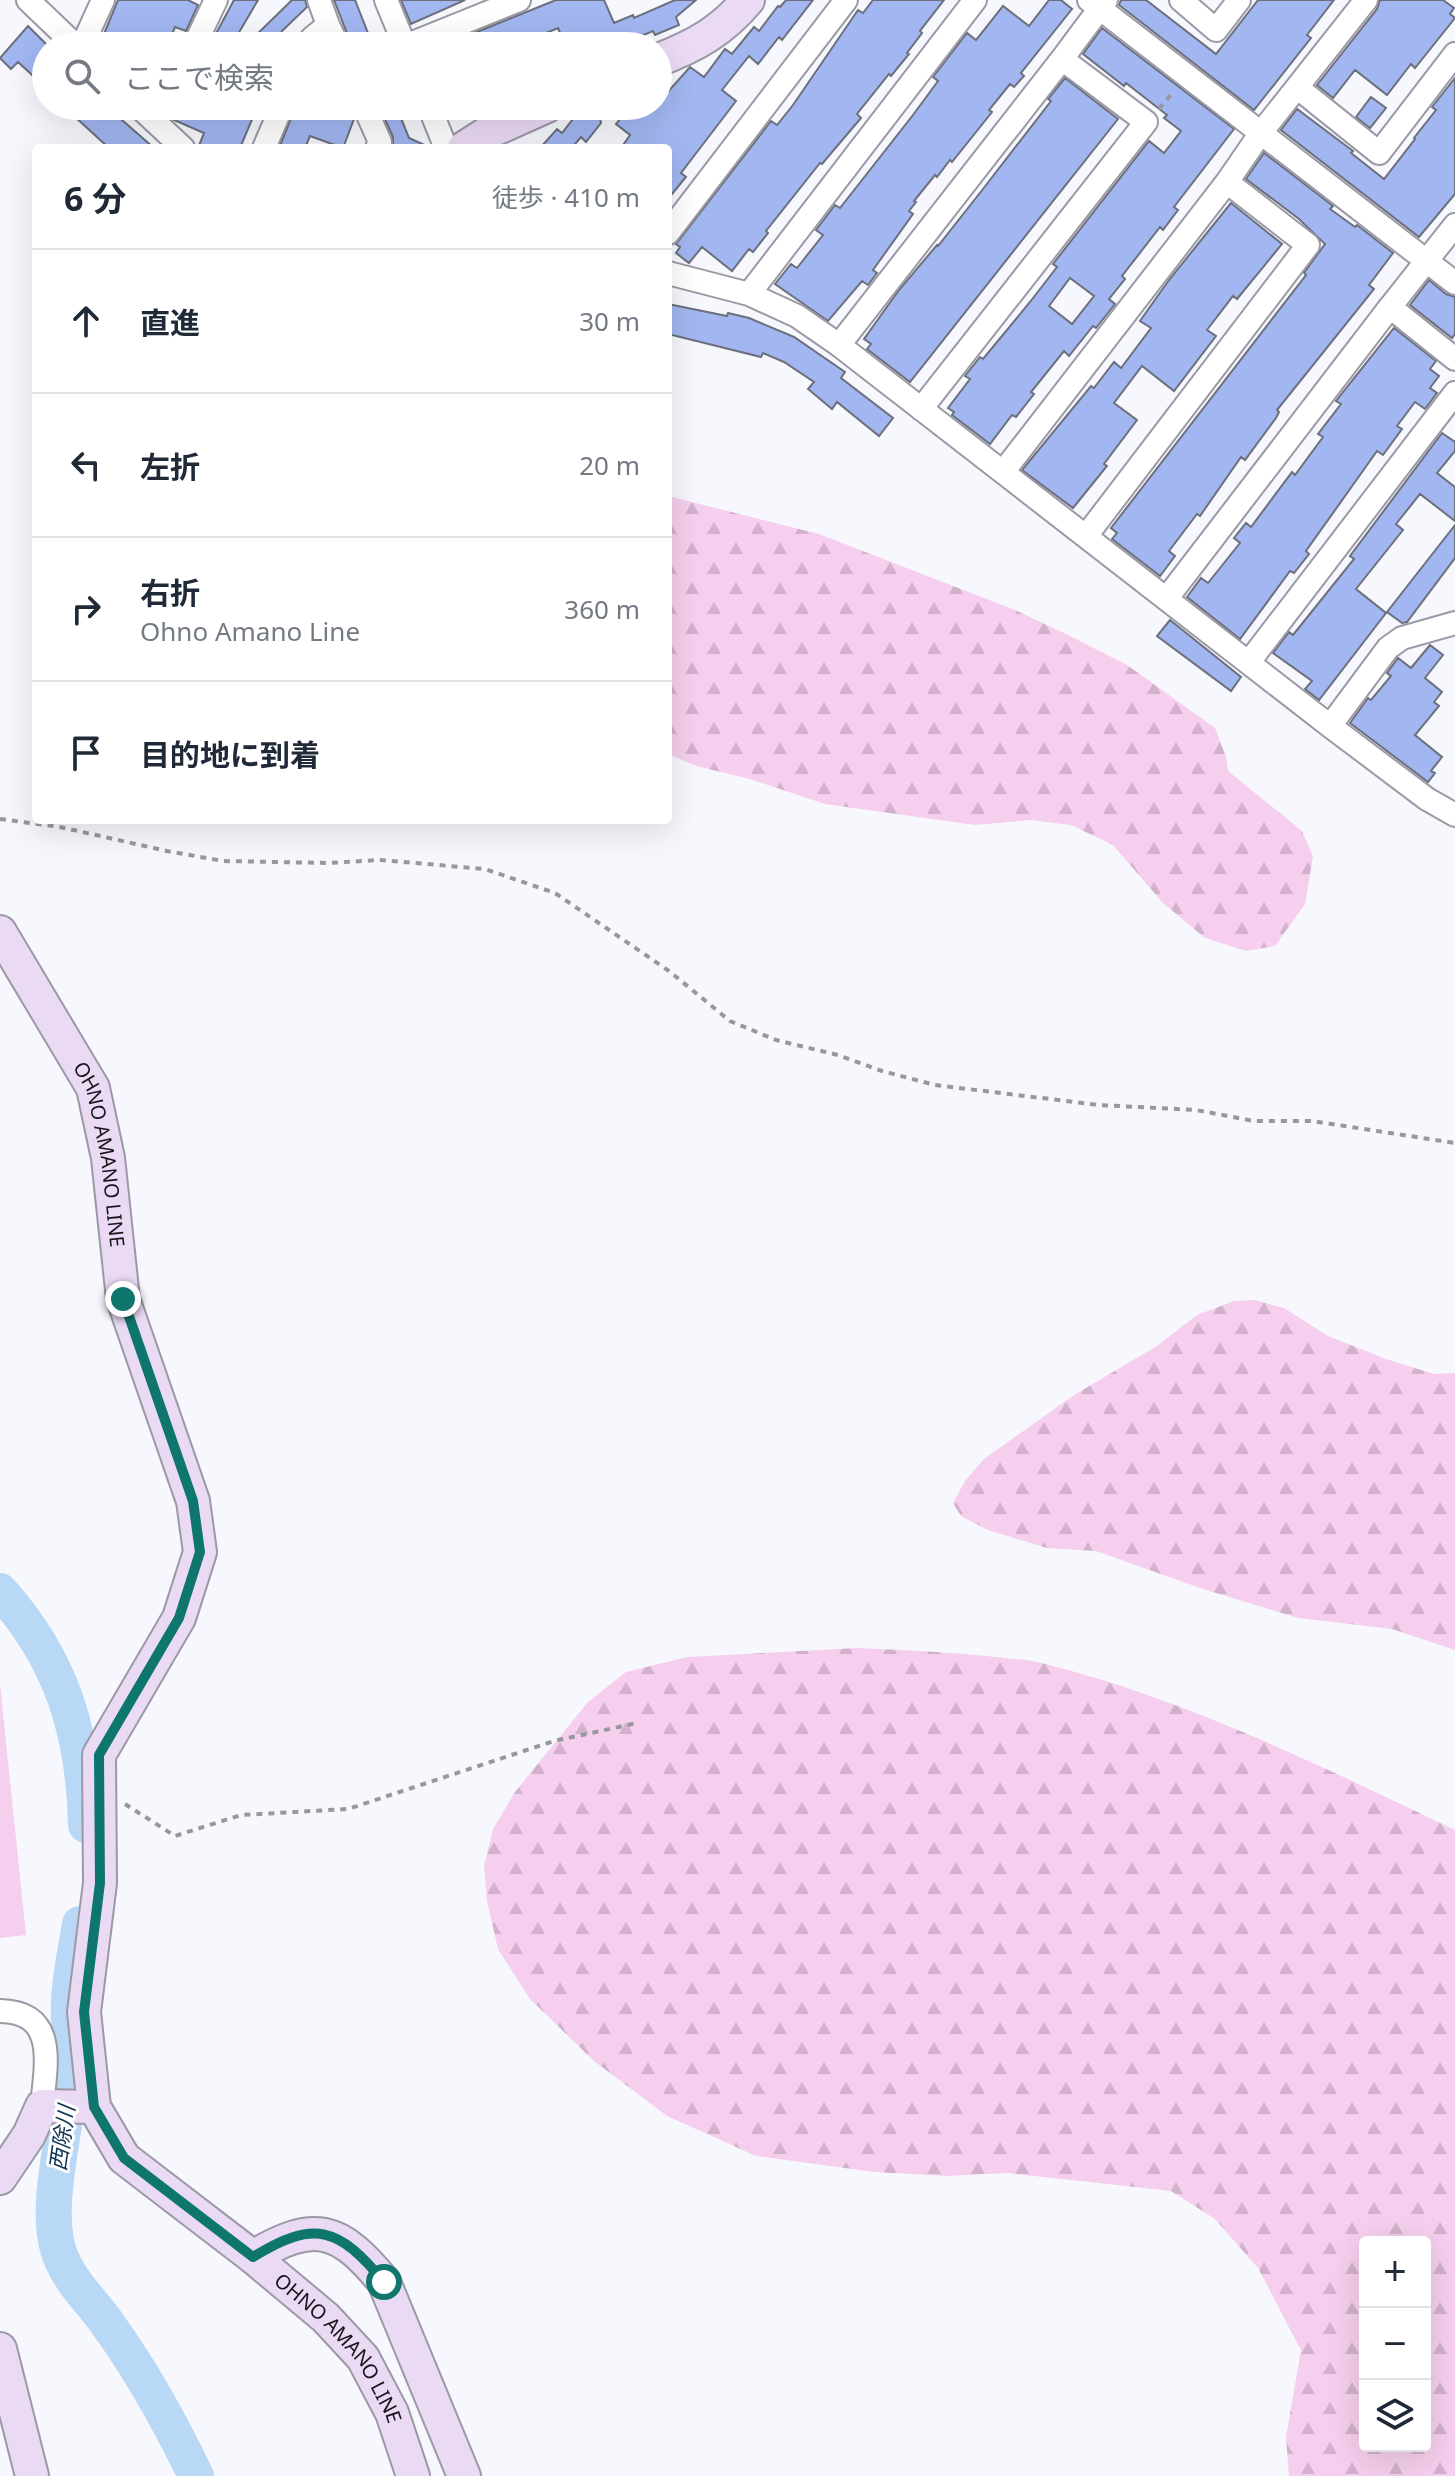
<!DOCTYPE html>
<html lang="ja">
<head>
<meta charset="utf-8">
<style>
  body { margin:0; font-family:"Noto Sans","Noto Sans JP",sans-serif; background:#f2f2f3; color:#1f2937 }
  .controls { position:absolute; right:24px; bottom:24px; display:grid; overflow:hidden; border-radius:8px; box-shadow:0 8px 32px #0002 }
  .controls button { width:72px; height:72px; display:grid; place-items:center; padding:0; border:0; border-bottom:2px solid #e0e1e3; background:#fff; color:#1f2937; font:40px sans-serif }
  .stop { position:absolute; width:24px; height:24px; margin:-18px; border:6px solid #0f766e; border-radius:50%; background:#fff }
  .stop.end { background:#0f766e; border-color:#fff; box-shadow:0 2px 8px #0008 }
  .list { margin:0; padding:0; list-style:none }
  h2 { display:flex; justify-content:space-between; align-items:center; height:104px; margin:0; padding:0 32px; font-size:34px }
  h2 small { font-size:26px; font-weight:400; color:#747a83 }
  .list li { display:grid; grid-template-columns:52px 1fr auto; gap:24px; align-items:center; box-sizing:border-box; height:144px; padding:0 32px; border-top:2px solid #e0e1e3 }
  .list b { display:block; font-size:30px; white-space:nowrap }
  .list p { margin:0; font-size:26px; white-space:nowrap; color:#747a83 }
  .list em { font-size:26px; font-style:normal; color:#747a83 }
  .icon { flex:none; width:44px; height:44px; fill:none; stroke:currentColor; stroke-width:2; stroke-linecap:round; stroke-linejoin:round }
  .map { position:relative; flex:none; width:1455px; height:2476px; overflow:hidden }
  .search { position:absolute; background:#fff; box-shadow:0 8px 32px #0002; left:32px; top:32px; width:640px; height:88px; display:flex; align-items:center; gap:20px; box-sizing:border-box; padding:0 28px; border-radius:44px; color:#747a83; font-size:30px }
  .panel { position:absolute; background:#fff; box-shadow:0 8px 32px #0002; left:32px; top:144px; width:640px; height:680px; border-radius:8px }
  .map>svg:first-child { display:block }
  .forest { fill:url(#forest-firs); fill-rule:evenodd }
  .garden { fill:#f5cfed }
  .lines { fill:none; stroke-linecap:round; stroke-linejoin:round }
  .river { stroke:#b9d8f5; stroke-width:36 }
  .building { fill:#a2b6f1; stroke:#6c707a; stroke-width:2; fill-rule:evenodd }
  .street-casing { stroke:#9a99a5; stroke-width:26 }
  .secondary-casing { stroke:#9a99a5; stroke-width:36 }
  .path { stroke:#97979d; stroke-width:4; stroke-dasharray:6 6; stroke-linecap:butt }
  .street { stroke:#fff; stroke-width:22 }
  .secondary { stroke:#ebdaf4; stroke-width:32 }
  .route { stroke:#0f766e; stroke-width:10 }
  .labels { text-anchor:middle; stroke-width:6; stroke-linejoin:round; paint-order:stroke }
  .street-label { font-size:20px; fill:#17161b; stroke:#fff }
  .water-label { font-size:22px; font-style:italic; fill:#0d3352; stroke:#fff }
</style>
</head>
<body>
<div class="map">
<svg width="1455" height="2476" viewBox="0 0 1455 2476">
  <defs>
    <pattern id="forest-firs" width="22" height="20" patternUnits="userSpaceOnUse" patternTransform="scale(2)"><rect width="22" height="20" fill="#f5cfed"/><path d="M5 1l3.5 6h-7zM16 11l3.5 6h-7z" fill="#d1b1cb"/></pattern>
  </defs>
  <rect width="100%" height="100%" fill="#f7f7fe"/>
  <path class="forest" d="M668,496L819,534L1015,610L1066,634L1127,665L1215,728L1226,757L1228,771L1302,831L1313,856L1305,904L1275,946L1246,951L1205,938L1163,903L1113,845L1071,825L1031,820L975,825L825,804L750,779L696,766L668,754Z
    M1255,1300L1284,1308L1328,1336L1386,1359L1434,1374L1455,1373V1650L1392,1629L1298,1618L1203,1589L1096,1551L1047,1548L988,1530L961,1516L953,1503L965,1481L984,1459L1074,1395L1157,1346L1197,1315L1234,1301Z
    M857,1648C904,1650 950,1652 996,1657C1010,1659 1025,1659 1038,1662C1184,1698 1321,1766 1455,1830V2476H1289L1286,2437L1301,2350L1258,2268L1215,2219L1171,2191L1008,2173L947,2176L874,2172L756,2156L667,2116L594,2061L530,1999L498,1949L487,1901L484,1866L493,1829L515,1792L588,1702L626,1672L687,1657ZM1425,2242V2446H1365V2242Z"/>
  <path class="garden" d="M0,1684L26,1935L0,1938Z"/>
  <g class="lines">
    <path class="river" d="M0,1591C62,1660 84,1733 86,1825
      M80,1924C76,1949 70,1976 69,2001C68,2030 71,2058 69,2086C66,2134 41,2215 62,2260C72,2283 90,2300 104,2319C140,2368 170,2422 196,2476"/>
  </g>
  <path class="building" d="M118,0H188L198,5L186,31L175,27L167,46H99Z
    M234,0H258L231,46H223L212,41Z
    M292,0H305L307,7L282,31L277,46H245Z
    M334,0H355L373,46H352Z
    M401,0H465L411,24Z
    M556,0H604L614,23L633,15L634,18L675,0H696L676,17L679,25L655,35L653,31L617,46H566L558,28L514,46H442Z
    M786,0H813L782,40L779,37L758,64L749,56L722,90L736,101L681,173L686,177L668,199V148H621L630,135L616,124L628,109L636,116L643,106H658V89L665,95L690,67L704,77L725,49L732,54L754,27L759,31L778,6L780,7Z
    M873,0H944L920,31L922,33L907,53L909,54L891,76L889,74L857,114L861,118L822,164L820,163L766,231L768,233L753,252L749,249L732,271L702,247L689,263L676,253L680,247L676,244L771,121L777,125L793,105L858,10L863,13Z
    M1049,0H1061L1072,9L1021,73L1024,76L1014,87L1010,84L989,110L992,112L952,162L950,160L937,177L935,175L914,201L916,202L909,211L913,214L873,270L877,273L868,285L862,281L828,321L775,284L791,264L797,268L823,235L816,230L835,205L840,208L913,115L938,81L933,77L967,33L976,40L1003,6L1029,26Z
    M1121,0H1146L1216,54L1258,0H1334L1307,35L1311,38L1254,110L1119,5Z
    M1380,0H1443L1454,8L1450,14L1455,18L1415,68L1411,64L1387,95L1355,70L1333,98L1317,85L1377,9Z
    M28,26L46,44V88L18,62L11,69L0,58Z
    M1102,28L1234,129L1174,207L1178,210L1163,230L1160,227L1122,276L1125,279L1109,299L1115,304L1096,328L1093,326L1069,356L1064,351L1031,392L1034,394L1016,417L1012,415L990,444L952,415L954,412L948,408L970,379L965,376L980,357L983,359L1030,302L1057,267L1053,264L1149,141L1164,153L1181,131L1164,118L1167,115L1126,83L1124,86L1083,54ZM1070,278L1094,296L1072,324L1049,306Z
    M1065,78L1118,119L910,382L867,349L871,344L864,339L899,290L937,245L938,246L983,189L1051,101L1048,99Z
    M1455,78V194L1419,237L1281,130L1297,109L1353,151L1351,153L1384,179L1415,139L1414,138L1436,110L1432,107Z
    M1371,97L1386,108L1370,128L1356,117Z
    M63,106H106L154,148H109Z
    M180,106H246L256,110L240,148H198L204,133L174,120Z
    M296,106H327L353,116L354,119L343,148L310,136L305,148H279Z
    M379,106H396L409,138L431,148H393V137Z
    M583,106H598L601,123L586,142L581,137L575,144L580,148H540L557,129L562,133Z
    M1264,153L1333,206L1330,209L1355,227L1357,225L1393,253L1369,285L1374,289L1277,410L1279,412L1276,418L1245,460L1241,457L1200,516L1197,514L1169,551L1175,556L1160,576L1112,539L1117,533L1111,528L1306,275L1304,273L1325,244L1299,219L1246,179Z
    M1231,203L1282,244L1237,299L1233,296L1207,330L1216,336L1174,391L1142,366L1114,403L1137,420L1104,464L1107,466L1073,508L1022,470L1091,386L1094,388L1114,362L1121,368L1151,328L1140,321L1169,280Z
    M1429,280L1446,294L1455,297V334L1452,338L1410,305Z
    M668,304L727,316L728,313L749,318L794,337L845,372L841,378L893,418L879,436L837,402L832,409L808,389L814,382L784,362L763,353L761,357L668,334Z
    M1394,328L1436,361L1430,369L1439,376L1430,388L1437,393L1425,409L1415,402L1397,426L1402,429L1383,455L1377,451L1306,551L1309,554L1294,573L1290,571L1240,639L1187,597L1201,578L1208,583L1240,543L1234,538L1246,523L1251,527L1292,472L1295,475L1323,437L1318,434L1341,404L1336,401Z
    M1442,433L1455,442V451L1437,473L1455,487V521L1420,494L1396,524L1403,530L1356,589L1386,613L1319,700L1305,689L1312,681L1273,653L1289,632L1293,635L1354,559L1350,556Z
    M1455,525V558L1407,622L1402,623L1387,612Z
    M1170,620L1241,677L1231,691L1157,636Z
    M1430,645L1443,655L1425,678L1442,692L1434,702L1439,706L1415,735L1442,757L1431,771L1435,773L1428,782L1350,723L1368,698L1371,700L1391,676L1387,673L1398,658L1411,668Z"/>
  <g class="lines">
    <g class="street-casing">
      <path id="street" d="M28,0L76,46
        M319,0L328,25
        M386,0L405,46L519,0
        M1089,0L1455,283
        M1181,0L1216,30L1239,0
        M82,46L103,0
        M194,46L216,0
        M308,46L312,38L328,25L338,46
        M1062,59L1106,0
        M1298,88L1379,153L1455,54
        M138,106L183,148
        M364,106L380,142L377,148
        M429,106L446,148
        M264,148L282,106
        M668,233L846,0
        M668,273L749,294L797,316L839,345L1330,726L1427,799L1455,815
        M749,294L975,0
        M1390,307L1455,225
        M839,345L1062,59L1146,122L921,409
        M1003,472L1227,182L1260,134L1366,0
        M1086,536L1308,245L1227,182
        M1167,598L1390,307L1455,359
        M1249,662L1455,393
        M1330,726L1388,648L1402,638L1455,623
        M0,2011C58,2012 46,2064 42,2106"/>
    </g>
    <g class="secondary-casing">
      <g id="secondary">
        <path d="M658,60C695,46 722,31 748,0"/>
        <path d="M464,148L489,132L547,106"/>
        <path id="s1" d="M0,932L93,1088L108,1158L123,1299L193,1501L200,1552L179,1618L99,1755L100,1883L84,2012L94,2107L124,2158L253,2257L326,2318L363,2358L392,2413L413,2476"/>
        <path d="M0,2178L29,2135L42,2106L94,2107"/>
        <path d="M253,2257C314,2220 339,2227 384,2282L464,2476"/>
        <path d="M0,2349L32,2476"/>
      </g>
    </g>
    <path class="path" d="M1159,109L1174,91
      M0,819L60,827L167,851L223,861L329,863L380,860L485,869L555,893L669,971L730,1021L776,1040L838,1055L882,1071L935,1085L1099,1105L1196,1110L1254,1121H1312L1455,1143
      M125,1804L175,1836L241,1815L348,1809L554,1741L637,1723"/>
    <use href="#street" class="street"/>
    <use href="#secondary" class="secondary"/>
  </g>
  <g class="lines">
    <path class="route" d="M123,1299L193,1501L200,1552L179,1618L99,1755L100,1883L84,2012L94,2107L124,2158L253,2257C314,2219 339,2227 384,2282"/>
  </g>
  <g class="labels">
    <g class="street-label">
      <text dy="7" stroke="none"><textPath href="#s1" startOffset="248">OHNO AMANO LINE</textPath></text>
      <text dy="7" stroke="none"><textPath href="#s1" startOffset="1590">OHNO AMANO LINE</textPath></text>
    </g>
    <g class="water-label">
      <text transform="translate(62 2138) rotate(-82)" y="8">西除川</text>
    </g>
  </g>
</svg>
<div class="controls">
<button>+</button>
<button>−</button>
<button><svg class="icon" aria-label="layers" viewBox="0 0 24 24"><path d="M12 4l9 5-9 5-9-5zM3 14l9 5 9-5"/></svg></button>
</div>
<div class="stop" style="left:384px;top:2282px"></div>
<div class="stop end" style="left:123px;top:1299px"></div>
<div class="search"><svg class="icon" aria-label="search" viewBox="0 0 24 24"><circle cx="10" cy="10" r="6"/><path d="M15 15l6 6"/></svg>ここで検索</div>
<section class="panel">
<h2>6 分<small>徒歩 · 410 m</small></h2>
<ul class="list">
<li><svg class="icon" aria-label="ahead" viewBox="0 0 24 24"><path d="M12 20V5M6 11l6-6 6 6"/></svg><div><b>直進</b></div><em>30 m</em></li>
<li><svg class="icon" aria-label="left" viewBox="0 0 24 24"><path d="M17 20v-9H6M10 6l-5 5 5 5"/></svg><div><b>左折</b></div><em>20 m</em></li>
<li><svg class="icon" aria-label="right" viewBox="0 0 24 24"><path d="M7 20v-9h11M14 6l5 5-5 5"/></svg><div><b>右折</b><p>Ohno Amano Line</p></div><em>360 m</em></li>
<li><svg class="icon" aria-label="arrive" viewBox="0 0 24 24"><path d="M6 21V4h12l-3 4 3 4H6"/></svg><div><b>目的地に到着</b></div></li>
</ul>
</section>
</div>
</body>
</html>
